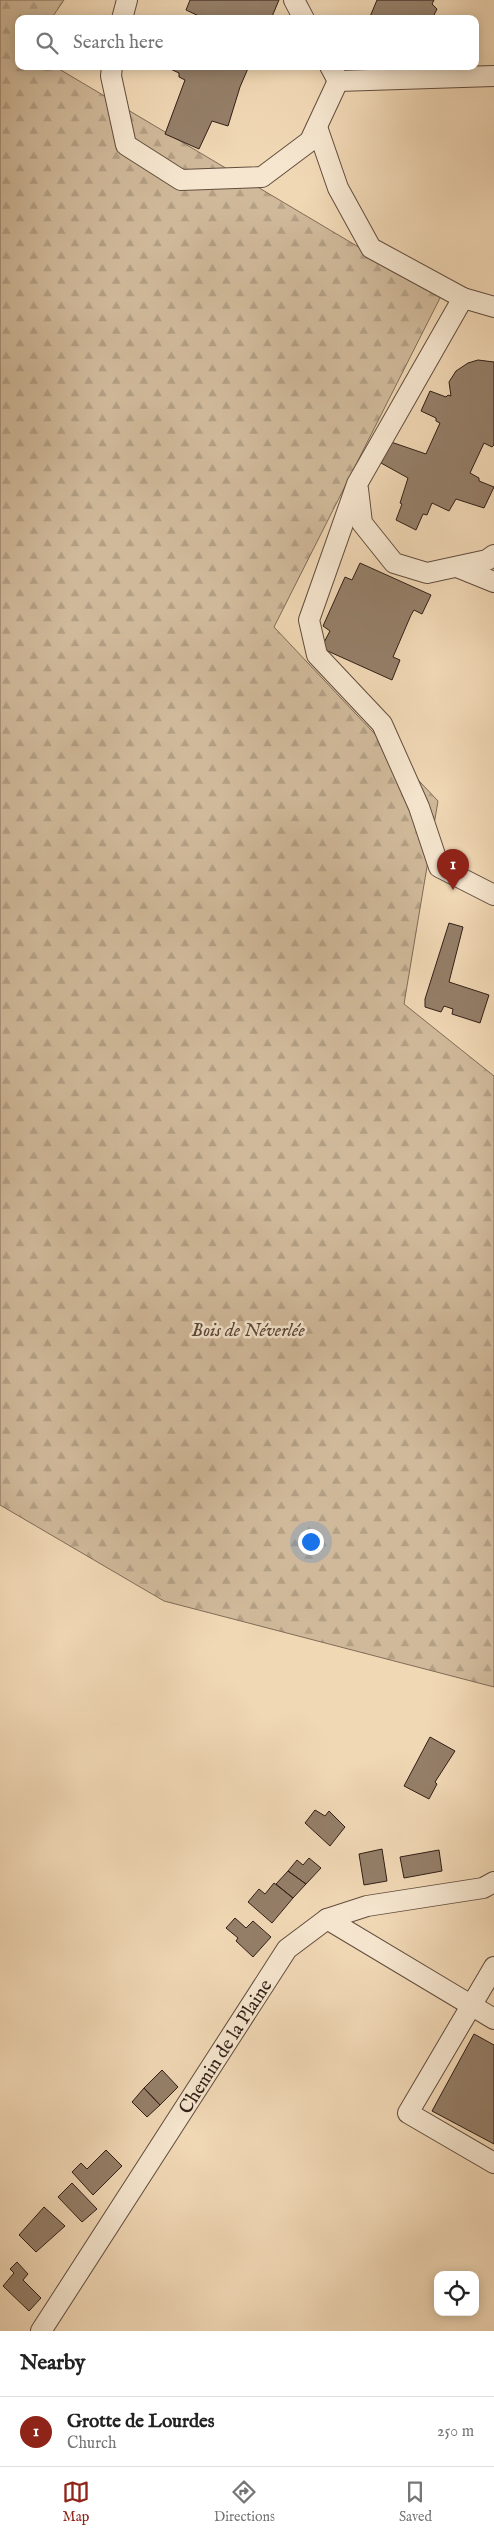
<!DOCTYPE html>
<html lang="en">
<head>
<meta charset="utf-8">
<style>
  body { margin:0; font-family:"IM FELL English",serif; background:#f6f6f6; color:#222 }
  .controls { position:absolute; right:15px; bottom:15px; display:grid; overflow:hidden; border-radius:10px; box-shadow:0 2px 12px #0003 }
  .controls button { width:45px; height:45px; display:grid; place-items:center; padding:0; border:0; border-bottom:1px solid #e0e0e0; background:#fff; color:#222; font:25px sans-serif }
  .you { position:absolute; left:310px; top:1541px; width:18px; height:18px; margin:-12px; border:4px solid #fff; border-radius:50%; background:#1a73e8; box-shadow:0 0 0 8px #1a73e833 }
  .badge { display:grid; place-items:center; width:32px; height:32px; border-radius:50%; background:#8f2418; color:#fff; font-size:16px; font-weight:700 }
  .pin { position:absolute; translate:-50% -41px; filter:drop-shadow(0 1px 2px #0008) }
  .pin::after { content:''; position:absolute; top:26px; width:18px; height:15px; background:inherit; clip-path:polygon(0 0,100% 0,50% 100%) }
  .list { margin:0; padding:0; list-style:none }
  h2 { display:flex; justify-content:space-between; align-items:center; height:65px; margin:0; padding:0 20px; font-size:21px }
  h2 small { font-size:16px; font-weight:400; color:#767676 }
  .list li { display:grid; grid-template-columns:32px 1fr auto; gap:15px; align-items:center; box-sizing:border-box; height:70px; padding:0 20px; border-top:1px solid #e0e0e0 }
  .list b { display:block; font-size:19px; white-space:nowrap }
  .list p { margin:0; font-size:16px; white-space:nowrap; color:#767676 }
  .list em { font-size:16px; font-style:normal; color:#767676 }
  .icon { flex:none; width:28px; height:28px; fill:none; stroke:currentColor; stroke-width:2; stroke-linecap:round; stroke-linejoin:round }
  .map { position:relative; flex:none; width:494px; height:2331px; overflow:hidden }
  .search { position:absolute; background:#fff; box-shadow:0 2px 12px #0003; left:15px; right:15px; top:15px; height:55px; display:flex; align-items:center; gap:12px; box-sizing:border-box; padding:0 18px; border-radius:10px; color:#767676; font-size:19px }
  .sheet { height:135px; background:#fff }
  nav { display:flex; justify-content:space-around; align-items:center; box-sizing:border-box; height:70px; border-top:1px solid #e0e0e0; background:#fff; font-size:14px; color:#767676 }
  nav a { display:grid; justify-items:center; gap:2px }
  nav .on { color:#8f2418 }
  .map>svg:first-child { display:block }
  .forest { fill:url(#forest-firs); stroke:#806c58 }
  .building { fill:#957f69; stroke:#311f17 }
  .lines { fill:none; stroke-linecap:round; stroke-linejoin:round }
  .minor-casing { stroke:#614d3e; stroke-width:22 }
  .minor { stroke:#f6e6cf; stroke-width:20 }
  .labels { text-anchor:middle; stroke-width:5; stroke-linejoin:round; paint-order:stroke }
  .park-label { font-size:19px; font-style:italic; fill:#594638; stroke:#f6e6cf }
  .street-label { font-size:19px; fill:#311f17; stroke:#f6e6cf }
</style>
</head>
<body>
<div class="map">
<svg width="494" height="2331" viewBox="0 0 494 2331">
  <defs>
    <pattern id="forest-firs" width="22" height="20" patternUnits="userSpaceOnUse" patternTransform="scale(1.25)"><rect width="22" height="20" fill="#d0b99a"/><path d="M5 1l3.5 6h-7zM16 11l3.5 6h-7z" fill="#b39f84"/></pattern>
  </defs>
  <rect width="100%" height="100%" fill="#f1d8b5"/>
  <filter id="stains"><feTurbulence type="fractalNoise" baseFrequency=".004" numOctaves="4"/><feColorMatrix values="0 0 0 0 .2 0 0 0 0 .09 0 0 0 0 .02 0 0 0 .5 -.17"/></filter>
  <radialGradient id="worn" r=".72"><stop offset=".6" stop-color="#630" stop-opacity="0"/><stop offset="1" stop-color="#630" stop-opacity=".3"/></radialGradient>
  <path class="forest" d="M0,0H64L51,19H19V66H54L441,296L274,627L438,801L404,1004L494,1076V1687L164,1601L0,1505Z"/>
  <path class="building" d="M190,0H279L271,19H198L199,16L186,10Z
    M377,0H434L432,4L437,9L432,19H369Z
    M164,66H249L240,87L228,126L212,121L199,149L165,134L185,80L179,77V73Z
    M478,360L494,362V445L492,447L484,443L470,473L479,478V481L494,487L484,508L456,499L449,511L432,503L427,515L423,514L416,530L396,520L402,504L400,503L408,478L381,463L391,442L426,454L440,423L436,421V418L421,411L430,391L446,397L448,395L451,396L449,382L456,371L468,363Z
    M360,563L431,595L422,614L414,610L411,615L393,657L400,660L392,680L321,648L330,631L323,626L345,577L352,580Z
    M449,923L463,927L449,982L489,995L480,1023L452,1014L453,1009L444,1006L441,1012L425,1007V999Z
    M430,1737L455,1751L435,1782L437,1784L429,1799L404,1786Z
    M315,1810L325,1816L329,1811L345,1827L330,1846L305,1823Z
    M382,1849L387,1881L364,1885L359,1854Z
    M439,1850L442,1871L404,1878L400,1857Z
    M309,1858L321,1868L306,1884L288,1871L297,1860L303,1865Z
    M288,1871L306,1884L293,1898L276,1884Z
    M274,1883L293,1898L272,1923L248,1902L259,1889L265,1894Z
    M235,1918L246,1928L253,1921L271,1937L253,1957L236,1941L238,1938L226,1928Z
    M474,2034L494,2045V2144L432,2111Z
    M162,2070L178,2087L160,2105L144,2088Z
    M144,2088L160,2105L147,2117L132,2102Z
    M106,2150L122,2166L93,2195L72,2172L81,2163L87,2169Z
    M72,2183L97,2209L82,2222L58,2197Z
    M44,2207L65,2226L36,2252L19,2235Z
    M17,2262L28,2274L23,2280L41,2298L29,2311L3,2286L14,2273L10,2269Z"/>
  <g class="lines">
    <g class="minor-casing">
      <g id="minor">
        <path d="M294,0L304,19"/>
        <path d="M122,19L127,0"/>
        <path d="M112,66L111,76L126,145L181,180L262,177L310,141L338,81"/>
        <path d="M330,66L338,81L494,76"/>
        <path d="M317,127L338,188L371,248L463,298L494,307"/>
        <path d="M463,298L357,484L309,620L317,655L382,724L419,807L439,867L494,895"/>
        <path d="M358,489L362,523L394,563L427,573L487,560L494,555"/>
        <path d="M457,567L494,582"/>
        <path d="M327,1919L494,2019"/>
        <path d="M494,1967L408,2113L494,2163"/>
        <path id="s1" d="M41,2331L287,1949L327,1919L367,1906L483,1888L494,1882"/>
      </g>
    </g>
    <use href="#minor" class="minor"/>
  </g>
  <g class="labels">
    <g class="park-label">
      <text x="248" y="1336">Bois de Néverlée</text>
    </g>
    <g class="street-label">
      <text dy="7" stroke="none"><textPath href="#s1" startOffset="339">Chemin de la Plaine</textPath></text>
    </g>
  </g>
  <rect width="100%" height="100%" filter="url(#stains)"/>
  <rect width="100%" height="100%" fill="url(#worn)"/>
</svg>
<div class="controls">
<button><svg class="icon" aria-label="locate" viewBox="0 0 24 24"><circle cx="12" cy="12" r="6"/><path d="M12 2v4M12 18v4M2 12h4M18 12h4"/></svg></button>
</div>
<div class="you"></div>
<div class="pin badge" style="left:453px;top:890px">1</div>
<div class="search"><svg class="icon" aria-label="search" viewBox="0 0 24 24"><circle cx="10" cy="10" r="6"/><path d="M15 15l6 6"/></svg>Search here</div>
</div>
<section class="sheet">
<h2>Nearby<small></small></h2>
<ul class="list">
<li><span class="badge">1</span><div><b>Grotte de Lourdes</b><p>Church</p></div><em>250 m</em></li>
</ul>
</section>
<nav>
<a class="on"><svg class="icon" aria-label="map" viewBox="0 0 24 24"><path d="M3 6l6-2 6 2 6-2v14l-6 2-6-2-6 2zM9 4v14M15 6v14"/></svg>Map</a>
<a><svg class="icon" aria-label="directions" viewBox="0 0 24 24"><path d="M12 3l9 9-9 9-9-9zM9 14v-3h6M13 9l2 2-2 2"/></svg>Directions</a>
<a><svg class="icon" aria-label="saved" viewBox="0 0 24 24"><path d="M7 4h10v16l-5-4-5 4z"/></svg>Saved</a>
</nav>
</body>
</html>
